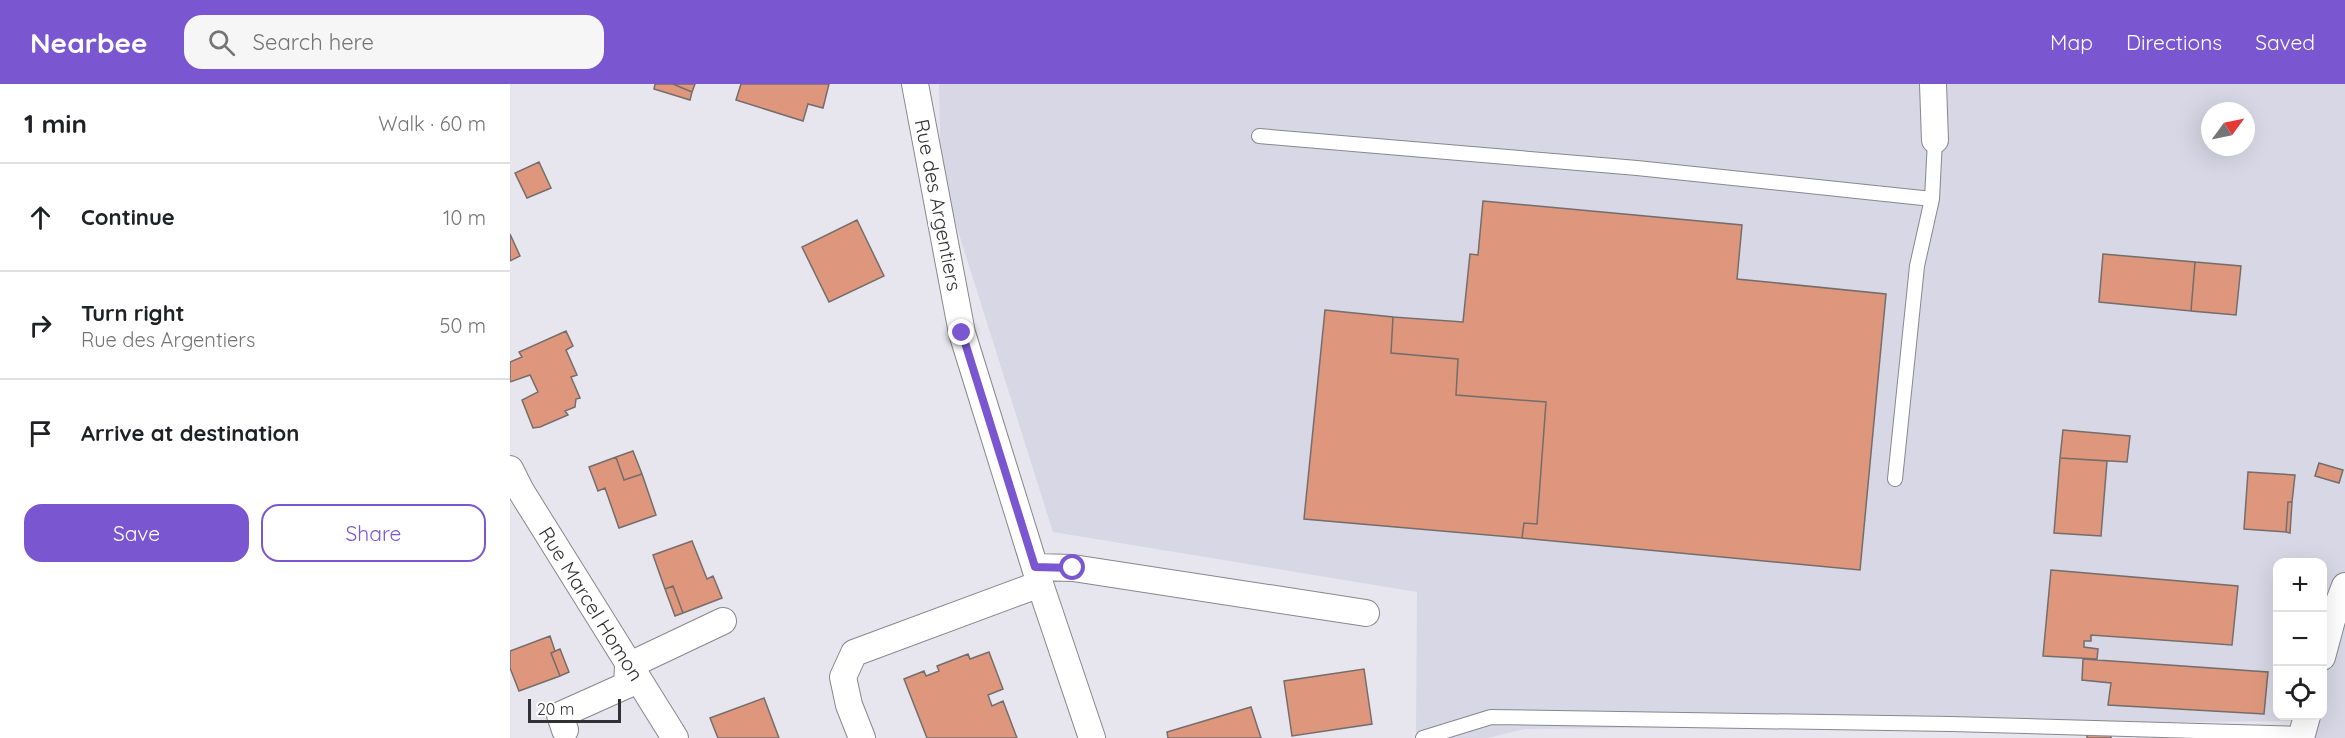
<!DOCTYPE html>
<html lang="en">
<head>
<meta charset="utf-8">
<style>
  body { margin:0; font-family:Quicksand,sans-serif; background:#f6f6f6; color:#202124 }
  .controls { position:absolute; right:18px; bottom:18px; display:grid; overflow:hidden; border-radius:12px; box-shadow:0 6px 24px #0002 }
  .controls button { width:54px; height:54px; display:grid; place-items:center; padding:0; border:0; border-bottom:2px solid #e0e0e0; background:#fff; color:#202124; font:30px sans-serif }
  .compass { position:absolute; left:1691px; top:18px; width:54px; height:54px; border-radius:50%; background:#fff; box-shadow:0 6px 24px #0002; rotate:57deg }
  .scale { position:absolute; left:18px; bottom:15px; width:93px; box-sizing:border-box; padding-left:6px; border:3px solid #313134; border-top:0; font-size:16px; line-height:21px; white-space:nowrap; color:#313134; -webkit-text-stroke:4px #fff; paint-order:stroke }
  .stop { position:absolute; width:18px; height:18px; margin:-14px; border:4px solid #7a57d1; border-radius:50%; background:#fff }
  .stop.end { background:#7a57d1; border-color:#fff; box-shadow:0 2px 6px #0008 }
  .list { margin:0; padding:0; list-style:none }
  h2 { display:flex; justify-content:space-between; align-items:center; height:78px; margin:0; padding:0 24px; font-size:26px }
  h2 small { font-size:20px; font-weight:400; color:#757577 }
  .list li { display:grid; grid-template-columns:39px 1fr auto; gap:18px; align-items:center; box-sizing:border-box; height:108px; padding:0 24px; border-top:2px solid #e0e0e0 }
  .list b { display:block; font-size:22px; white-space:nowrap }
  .list p { margin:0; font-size:20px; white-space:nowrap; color:#757577 }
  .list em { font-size:20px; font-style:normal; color:#757577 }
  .actions { display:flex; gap:12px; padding:18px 24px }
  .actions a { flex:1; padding:14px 0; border:2px solid #7a57d1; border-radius:18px; text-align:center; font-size:21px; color:#7a57d1 }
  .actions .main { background:#7a57d1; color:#fff }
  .icon { flex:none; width:33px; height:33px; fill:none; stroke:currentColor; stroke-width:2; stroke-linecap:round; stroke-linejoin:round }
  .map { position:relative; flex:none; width:1835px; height:654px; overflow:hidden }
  header { display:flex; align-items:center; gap:36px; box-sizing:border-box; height:84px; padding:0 30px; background:#7a57d1; color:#fff }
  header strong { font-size:28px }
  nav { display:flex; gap:33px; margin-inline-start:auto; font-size:21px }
  .search { width:420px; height:54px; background:#f6f6f6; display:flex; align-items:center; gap:15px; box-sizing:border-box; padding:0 21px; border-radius:18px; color:#757577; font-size:22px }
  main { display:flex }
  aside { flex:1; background:#fff }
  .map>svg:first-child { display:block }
  .built { fill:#d7d7e5; fill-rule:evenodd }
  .building { fill:#de977d; stroke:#746d6b; stroke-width:1.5 }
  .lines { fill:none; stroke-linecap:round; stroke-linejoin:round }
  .lane-casing { stroke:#87878e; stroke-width:16 }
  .street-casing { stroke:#87878e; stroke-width:28 }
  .lane { stroke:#fff; stroke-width:14 }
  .street { stroke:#fff; stroke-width:26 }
  .route { stroke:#7a57d1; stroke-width:8 }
  .labels { text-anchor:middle; stroke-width:4.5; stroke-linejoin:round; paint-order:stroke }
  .street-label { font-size:20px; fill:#313134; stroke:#fff }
</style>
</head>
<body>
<header>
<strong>Nearbee</strong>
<div class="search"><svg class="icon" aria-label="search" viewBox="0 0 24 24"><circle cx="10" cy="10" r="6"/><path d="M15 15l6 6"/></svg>Search here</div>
<nav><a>Map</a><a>Directions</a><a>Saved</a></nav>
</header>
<main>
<aside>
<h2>1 min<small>Walk · 60 m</small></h2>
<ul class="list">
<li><svg class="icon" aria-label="ahead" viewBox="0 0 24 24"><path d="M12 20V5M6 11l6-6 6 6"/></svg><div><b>Continue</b></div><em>10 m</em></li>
<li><svg class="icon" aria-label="right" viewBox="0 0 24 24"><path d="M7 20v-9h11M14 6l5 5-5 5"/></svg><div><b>Turn right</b><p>Rue des Argentiers</p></div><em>50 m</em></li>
<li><svg class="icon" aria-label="arrive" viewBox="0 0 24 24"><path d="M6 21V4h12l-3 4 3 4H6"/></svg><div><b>Arrive at destination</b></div></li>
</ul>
<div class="actions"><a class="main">Save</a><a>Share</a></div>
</aside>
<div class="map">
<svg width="1835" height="654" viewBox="0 0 1835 654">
  <rect width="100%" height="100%" fill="#e7e6ee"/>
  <path class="built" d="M429,0H1835V654H1784L1788,637L1015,645L977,654H906L907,508L543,448L431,93ZM1700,27H1736V63H1700ZM1768,478H1812V632H1768Z"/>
  <path class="building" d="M145,0H163L182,8L180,16L144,5Z
    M163,0H185L182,8Z
    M231,0H319L313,24L298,20L293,37L226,16Z
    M29,78L41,104L17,114L5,89Z
    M973,117L1232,141L1227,195L1376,210L1350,486L1012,454L1014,439L1027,440L1036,318L946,311L948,275L881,269L883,233L953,238L960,170L968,171Z
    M347,136L374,192L319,218L292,163Z
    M0,150L10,172L0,177Z
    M1593,170L1685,178L1681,227L1589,218Z
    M1685,178L1731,182L1726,231L1681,227Z
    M815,226L883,233L881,269L948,275L946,311L1036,318L1027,440L1014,439L1012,454L794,435Z
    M56,247L63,262L56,266L67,291L61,293L70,314L66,315L65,323L55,327L58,331L30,343L23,344L12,316L28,308L20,291L0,298V278L12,273L9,268Z
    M1553,346L1620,352L1617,378L1550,374Z
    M123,367L132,390L114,396L106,373Z
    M106,373L114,396L132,390L146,431L109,444L95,404L88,407L79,383Z
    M1550,374L1597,377L1591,452L1544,449Z
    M1809,379L1833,386L1829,399L1805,392Z
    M1738,388L1785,391L1782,418H1778L1776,448L1734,445Z
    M1778,418H1782L1780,449L1776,448Z
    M182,457L197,495L203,492L212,514L173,529L163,502L155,505L143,471Z
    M1541,486L1728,502L1722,561L1581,551V557H1574V563L1588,565L1587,575L1533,572Z
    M163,502L173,529L165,532L155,505Z
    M40,552L45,567L41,569L50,592L9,607L0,584V567Z
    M50,565L59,588L50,592L41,569Z
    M479,568L493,605L478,611L482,622L493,617L507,654H417L394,595L414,587L416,592L429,587L427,582L458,570L460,575Z
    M1573,575L1758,588L1754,630L1598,621L1601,599L1572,596Z
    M854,585L862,640L782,652L774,597Z
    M254,614L269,654H208L200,634Z
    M741,623L751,654H658L657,648Z
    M1577,646L1601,647V654H1577Z"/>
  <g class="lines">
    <g class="lane-casing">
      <path id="lane" d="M749,52L1127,84L1422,115
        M1385,395L1407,182L1422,115L1425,56
        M913,654L981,633L1441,640L1792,650"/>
    </g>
    <g class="street-casing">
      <path id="street" d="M405,0L452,249L530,500L582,654
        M1423,0L1425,56
        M0,385L11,407L165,654
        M525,483L563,484L856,529
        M1812,573L1822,536L1835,502
        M55,646L50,631L117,601L118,582L213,537
        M352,654L339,621L333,593L344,569L530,500
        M1791,654L1797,632"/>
    </g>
    <use href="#lane" class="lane"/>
    <use href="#street" class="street"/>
  </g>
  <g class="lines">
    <path class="route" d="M452,249L525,483L563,484"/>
  </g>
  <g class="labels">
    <g class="street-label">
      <text transform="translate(428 121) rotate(79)" y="7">Rue des Argentiers</text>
      <text transform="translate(81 520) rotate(58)" y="7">Rue Marcel Homon</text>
    </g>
  </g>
</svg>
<div class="controls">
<button>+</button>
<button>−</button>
<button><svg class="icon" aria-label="locate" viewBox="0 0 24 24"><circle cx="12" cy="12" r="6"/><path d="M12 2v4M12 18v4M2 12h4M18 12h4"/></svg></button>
</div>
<svg class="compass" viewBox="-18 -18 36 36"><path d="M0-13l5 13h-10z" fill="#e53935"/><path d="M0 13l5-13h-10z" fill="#757577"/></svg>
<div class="scale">20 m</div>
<div class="stop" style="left:563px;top:484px"></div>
<div class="stop end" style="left:452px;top:249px"></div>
</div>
</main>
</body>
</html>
